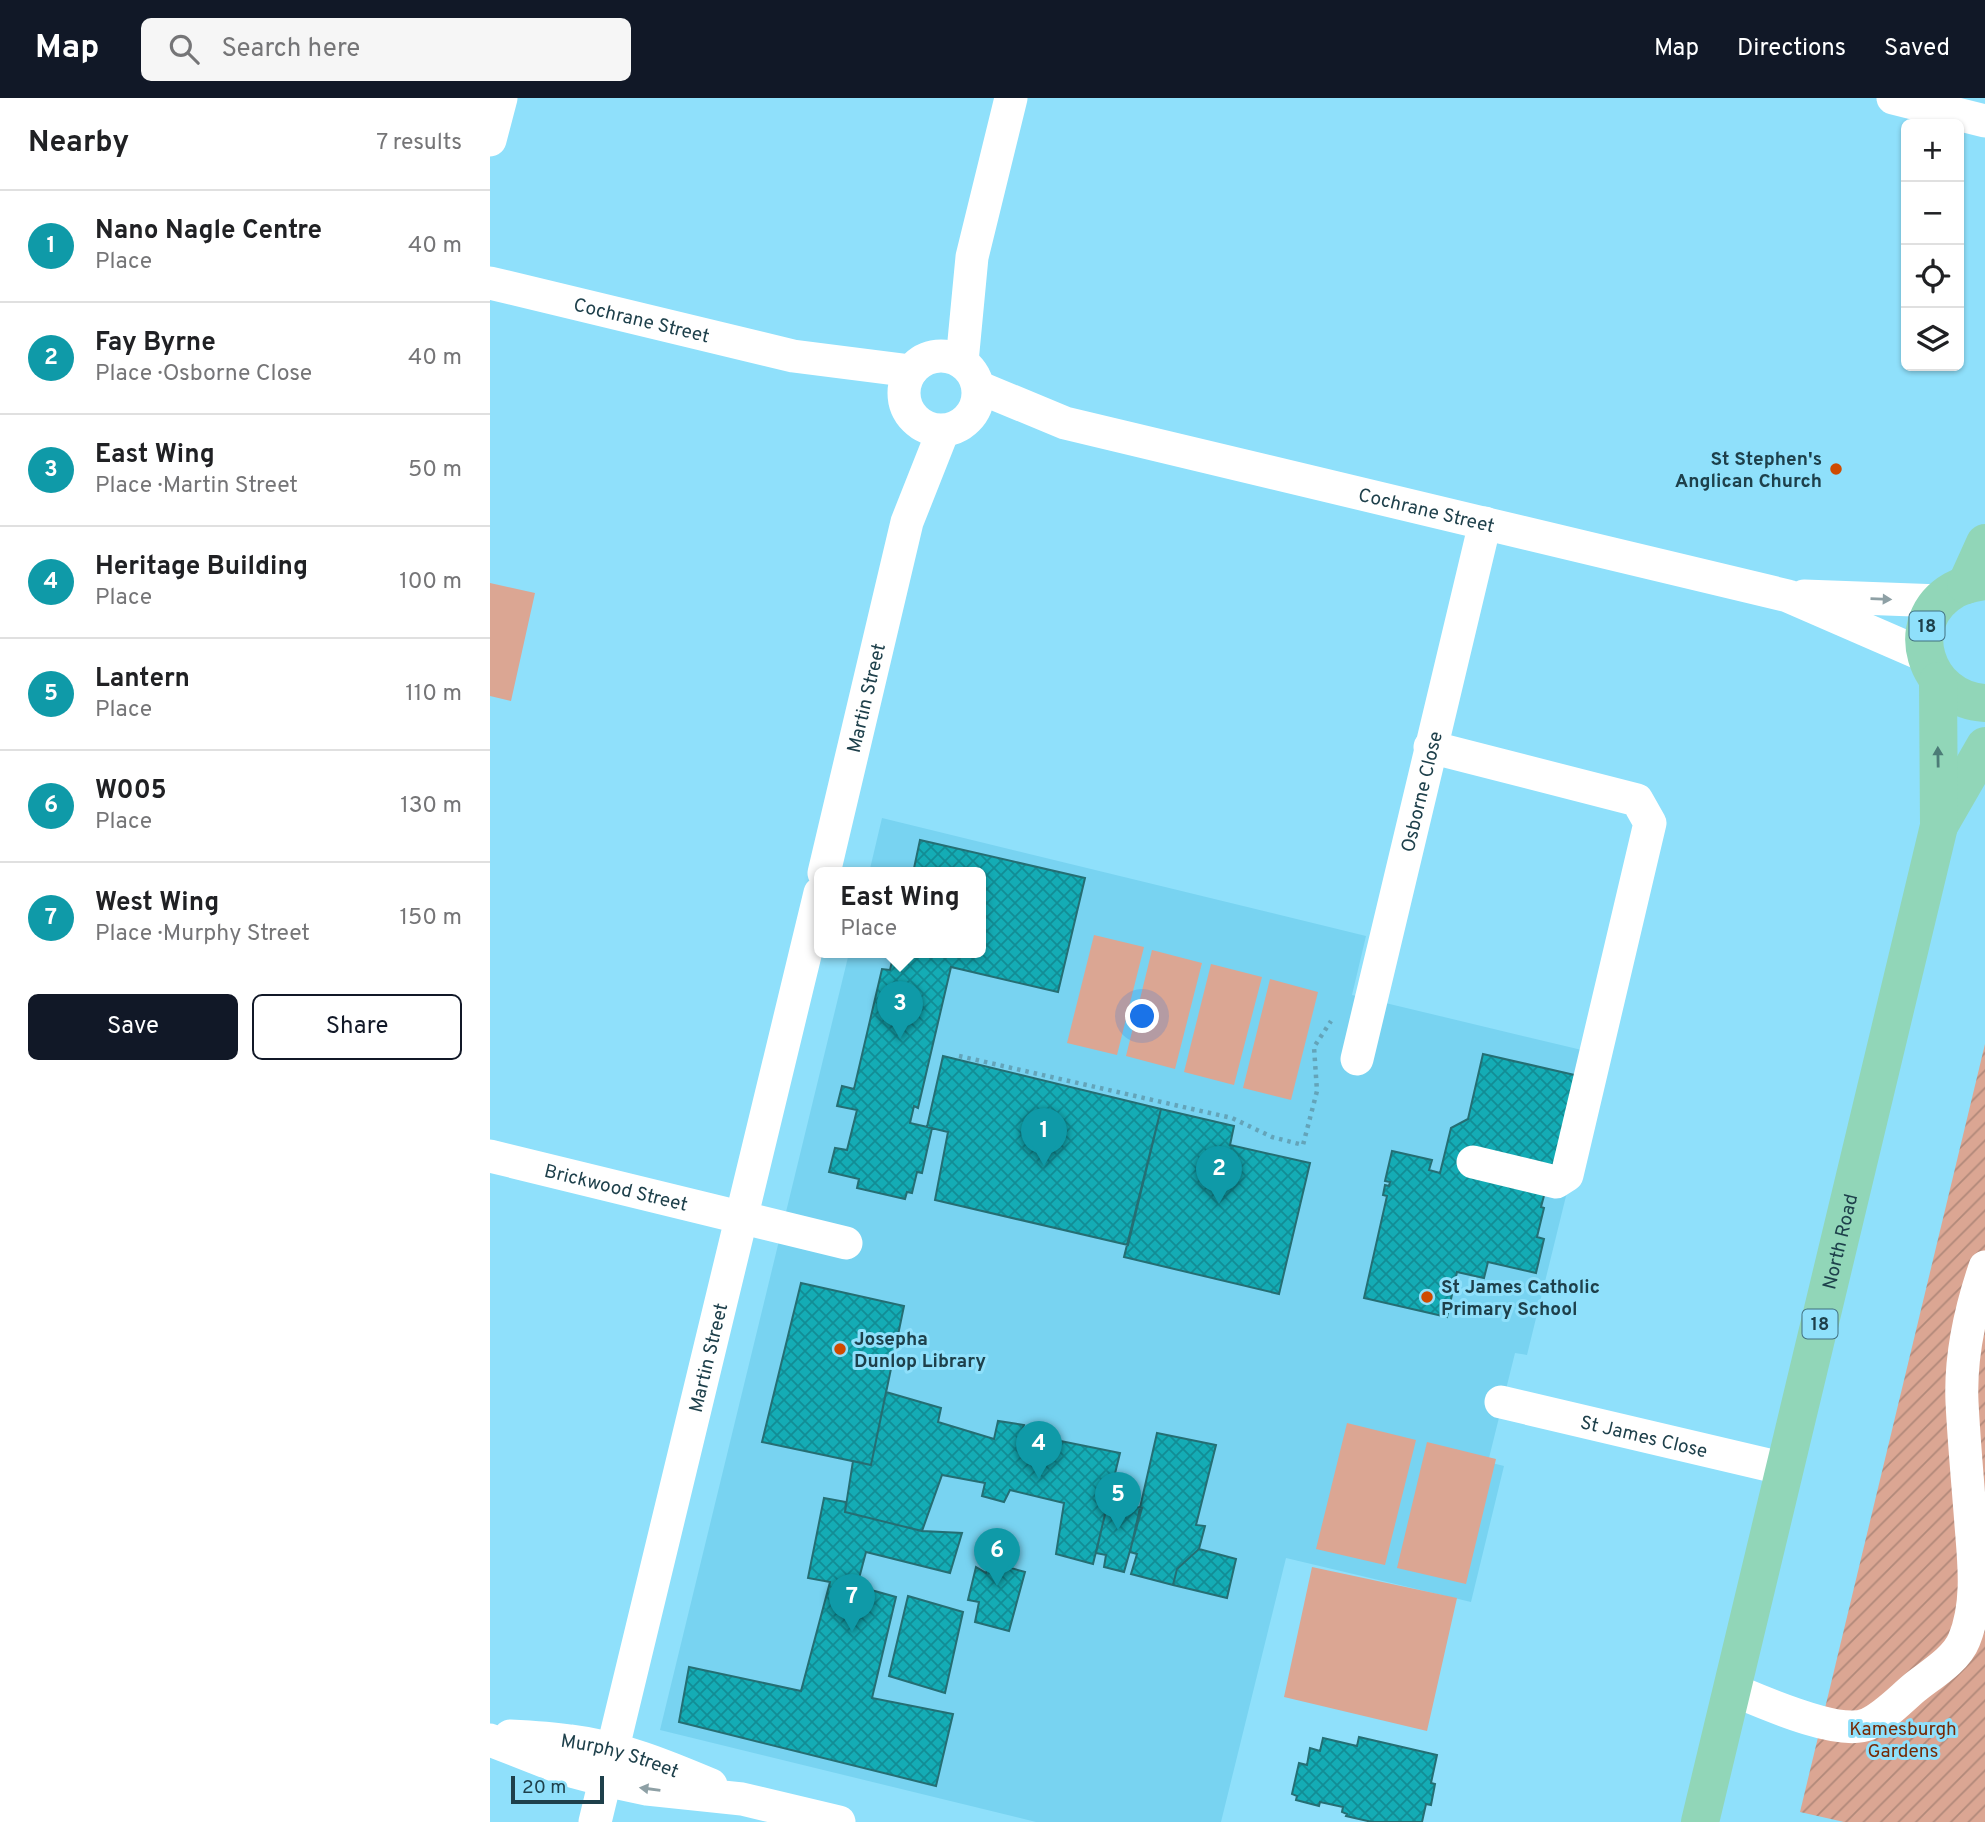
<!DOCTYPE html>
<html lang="en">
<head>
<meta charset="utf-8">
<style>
  body { margin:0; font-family:Overpass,sans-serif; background:#f6f6f6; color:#202124 }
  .controls { position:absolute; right:21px; top:21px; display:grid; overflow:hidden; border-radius:10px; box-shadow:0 2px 5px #0004 }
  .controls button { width:63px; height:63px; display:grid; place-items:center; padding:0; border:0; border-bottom:2px solid #e0e0e0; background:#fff; color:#202124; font:35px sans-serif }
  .scale { position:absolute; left:21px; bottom:18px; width:93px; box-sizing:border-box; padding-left:7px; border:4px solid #1e404b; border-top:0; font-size:19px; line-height:24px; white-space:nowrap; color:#1e404b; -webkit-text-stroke:5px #8fe0fb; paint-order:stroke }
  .you { position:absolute; left:653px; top:919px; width:24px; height:24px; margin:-18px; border:5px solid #fff; border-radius:50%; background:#1a73e8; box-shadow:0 0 0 10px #1a73e833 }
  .badge { display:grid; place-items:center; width:46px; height:46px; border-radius:50%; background:#111827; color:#fff; font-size:23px; font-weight:700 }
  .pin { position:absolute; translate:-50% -58px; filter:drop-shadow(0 2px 4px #0008) }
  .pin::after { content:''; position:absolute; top:37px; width:24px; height:21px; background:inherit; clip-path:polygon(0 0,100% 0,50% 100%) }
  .popup { position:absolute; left:324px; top:769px; width:172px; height:91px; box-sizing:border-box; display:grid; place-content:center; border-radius:10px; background:#fff; filter:drop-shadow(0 2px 5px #0005); font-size:23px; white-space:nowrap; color:#757577 }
  .popup b { font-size:26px; color:#202124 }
  .popup::after { content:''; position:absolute; left:50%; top:100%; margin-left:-14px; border:14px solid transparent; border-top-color:#fff }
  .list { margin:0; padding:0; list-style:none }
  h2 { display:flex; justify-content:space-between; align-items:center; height:91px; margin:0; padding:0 28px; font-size:30px }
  h2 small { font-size:23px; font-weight:400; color:#757577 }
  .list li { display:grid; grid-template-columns:46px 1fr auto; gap:21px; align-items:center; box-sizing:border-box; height:112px; padding:0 28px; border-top:2px solid #e0e0e0 }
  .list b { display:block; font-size:26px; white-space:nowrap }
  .list p { margin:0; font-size:23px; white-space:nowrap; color:#757577 }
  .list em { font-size:23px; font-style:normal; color:#757577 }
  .actions { display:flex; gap:14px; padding:21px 28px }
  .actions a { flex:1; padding:16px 0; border:2px solid #111827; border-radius:10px; text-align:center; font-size:24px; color:#111827 }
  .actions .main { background:#111827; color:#fff }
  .icon { flex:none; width:38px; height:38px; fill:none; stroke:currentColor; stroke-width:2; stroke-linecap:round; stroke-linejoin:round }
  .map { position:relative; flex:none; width:1495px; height:1724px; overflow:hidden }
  header { display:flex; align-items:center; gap:42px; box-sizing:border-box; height:98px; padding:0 35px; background:#111827; color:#fff }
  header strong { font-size:33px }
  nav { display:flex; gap:38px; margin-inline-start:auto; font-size:24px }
  .search { width:490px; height:63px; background:#f6f6f6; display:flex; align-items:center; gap:18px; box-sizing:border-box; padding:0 24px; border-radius:10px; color:#757577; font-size:26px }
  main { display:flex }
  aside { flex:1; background:#fff }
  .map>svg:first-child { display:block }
  .built { fill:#78d3f1 }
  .garden { fill:url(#garden-furrows) }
  .pitch { fill:#dba693 }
  .building { fill:url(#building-cross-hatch); stroke:#256e73; stroke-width:2 }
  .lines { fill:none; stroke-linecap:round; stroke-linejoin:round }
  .path { stroke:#64a4b9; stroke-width:4.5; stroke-dasharray:3.5 5; stroke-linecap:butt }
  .minor { stroke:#fff; stroke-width:33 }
  .major { stroke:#91d6b8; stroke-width:38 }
  .oneway { fill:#8ea0a5 }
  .oneway2 { fill:#4c7c77 }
  .poi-dot { fill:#cf4b00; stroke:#8fe0fb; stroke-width:2.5 }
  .labels { text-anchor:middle; stroke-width:6; stroke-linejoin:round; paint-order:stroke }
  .shield { fill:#8fe0fb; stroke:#407080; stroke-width:2 }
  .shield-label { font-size:18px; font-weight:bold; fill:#1e404b }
  .street-label { font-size:19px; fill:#1e404b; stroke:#8fe0fb }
  .poi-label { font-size:19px; font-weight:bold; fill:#1e404b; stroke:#8fe0fb; text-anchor:start }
  .park-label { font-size:19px; fill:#762a06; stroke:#8fe0fb }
</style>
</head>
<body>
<header>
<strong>Map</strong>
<div class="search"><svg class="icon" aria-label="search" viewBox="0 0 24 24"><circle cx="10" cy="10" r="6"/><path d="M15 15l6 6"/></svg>Search here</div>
<nav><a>Map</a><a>Directions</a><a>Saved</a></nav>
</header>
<main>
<aside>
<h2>Nearby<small>7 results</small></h2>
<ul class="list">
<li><span class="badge" style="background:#0f9aa8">1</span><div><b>Nano Nagle Centre</b><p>Place</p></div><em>40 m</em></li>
<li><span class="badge" style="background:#0f9aa8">2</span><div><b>Fay Byrne</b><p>Place · Osborne Close</p></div><em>40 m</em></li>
<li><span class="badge" style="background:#0f9aa8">3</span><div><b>East Wing</b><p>Place · Martin Street</p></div><em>50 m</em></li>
<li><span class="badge" style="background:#0f9aa8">4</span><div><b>Heritage Building</b><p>Place</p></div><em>100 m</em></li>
<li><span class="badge" style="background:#0f9aa8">5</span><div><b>Lantern</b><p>Place</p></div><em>110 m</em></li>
<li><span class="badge" style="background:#0f9aa8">6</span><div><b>W005</b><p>Place</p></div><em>130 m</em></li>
<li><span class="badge" style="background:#0f9aa8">7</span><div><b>West Wing</b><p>Place · Murphy Street</p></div><em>150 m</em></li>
</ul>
<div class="actions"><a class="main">Save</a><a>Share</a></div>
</aside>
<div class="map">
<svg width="1495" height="1724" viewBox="0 0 1495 1724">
  <defs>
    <pattern id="garden-furrows" width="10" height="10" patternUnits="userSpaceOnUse" patternTransform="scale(1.75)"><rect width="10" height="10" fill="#dba693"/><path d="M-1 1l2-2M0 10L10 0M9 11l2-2" fill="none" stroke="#b1897a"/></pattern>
    <pattern id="building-cross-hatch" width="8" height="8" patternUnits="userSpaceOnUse" patternTransform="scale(1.75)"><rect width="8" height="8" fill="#14acb5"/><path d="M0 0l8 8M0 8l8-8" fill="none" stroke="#128d95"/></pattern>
  </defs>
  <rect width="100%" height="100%" fill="#8fe0fb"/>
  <path class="built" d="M392,720L876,838L862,897L1096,953L1077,1094L1037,1257L1025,1255L998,1364L1014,1368L981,1504L796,1460L731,1724H546L170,1632L359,855H490V775H379Z"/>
  <path class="garden" d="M1495,946V1724H1354L1310,1714Z"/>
  <path class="pitch" d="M0,485L45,495L21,603L0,598Z
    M604,837L654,849L627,957L577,945Z
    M662,852L712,865L685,971L636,958Z
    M721,866L772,879L744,987L694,974Z
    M780,881L828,894L801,1002L753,990Z
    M857,1325L926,1342L895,1467L826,1451Z
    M937,1344L1006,1361L976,1486L907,1470Z
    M822,1469L967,1500L937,1633L794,1599Z"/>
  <path class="building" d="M430,742L595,780L568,894L461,869L428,1010L424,1008L420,1025L442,1030L432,1075L427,1074L422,1095L417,1094L415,1101L367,1090L369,1081L339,1074L345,1050L357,1052L367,1012L347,1008L352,988L364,991L392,871L400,872L404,855H490V775H423Z
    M993,956L1089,978L1068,1072L1055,1094L1051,1109L1054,1110L1047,1139L1054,1141L1046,1175L998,1164L994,1180L967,1174L957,1219L874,1200L897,1098L893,1097L895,1087L899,1088L900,1084L895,1083L902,1053L942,1062L939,1072L950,1075L961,1030L978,1021Z
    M453,958L671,1011L638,1147L445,1102L458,1034L437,1029Z
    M671,1011L744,1028L740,1047L820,1065L789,1196L634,1159Z
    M311,1185L414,1208L381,1367L272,1344Z
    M396,1294L451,1310L448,1324L504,1341L508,1323L534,1327L531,1335L630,1355L603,1466L566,1456L574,1405L520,1392L514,1404L492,1398L495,1385L452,1377L432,1433L355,1414L363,1363L381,1367Z
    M667,1335L726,1347L706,1427L715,1428L709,1451L687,1471L683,1487L641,1476L647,1456L640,1454Z
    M334,1400L356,1404L355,1414L432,1433L472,1435L460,1475L376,1454L367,1488L406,1499L382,1600L463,1616L446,1688L189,1624L199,1569L311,1593L340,1484L318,1480Z
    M618,1403L652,1410L634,1474L614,1469L616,1457L606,1455Z
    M709,1451L746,1461L737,1500L683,1487L687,1471Z
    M500,1464L535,1474L519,1533L485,1524L489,1504L478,1502L486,1469L496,1475Z
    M418,1498L473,1514L455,1595L399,1578Z
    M869,1639L947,1657L941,1685L945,1686L941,1707L936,1706L932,1724H882L856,1718L857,1716L852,1714L853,1709L830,1704L829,1708L806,1702L807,1698L802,1696L809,1665L817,1667L820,1650L830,1653L833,1640L867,1648Z"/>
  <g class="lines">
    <path class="path" d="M469,958L742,1020L782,1039L813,1047L827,993L824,949L841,923"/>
    <g class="minor">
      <path d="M1403,0L1495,23"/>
      <path d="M0,42L11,0"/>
      <path id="s1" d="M0,185L303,258L421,273"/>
      <circle cx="451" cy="295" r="37"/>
      <path d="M472,264L482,159L521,0"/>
      <path id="s2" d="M488,289L575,325L1298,498L1436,558"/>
      <path d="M1314,498L1451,503"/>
      <path d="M940,649L1147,702L1160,725L1077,1077L1066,1084L983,1064"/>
      <path id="s3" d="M334,775L417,424L453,333"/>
      <path id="s4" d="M867,961L995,425"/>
      <path id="s5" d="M0,1058L356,1145"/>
      <path id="s6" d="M1011,1304L1295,1371"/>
      <path d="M1241,1591C1270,1603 1349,1639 1378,1626C1395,1618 1410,1602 1424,1590C1440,1577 1466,1562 1474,1542C1489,1506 1484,1464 1481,1427C1478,1386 1474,1345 1472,1304C1470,1258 1480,1213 1495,1169"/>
      <path id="s7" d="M20,1638C40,1639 60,1640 80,1643C130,1649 176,1668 221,1687"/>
      <path d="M0,1642L74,1671L115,1682L157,1691L252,1701L349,1724"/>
      <path id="s8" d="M105,1724L330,795"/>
    </g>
    <g class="major">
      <path d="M1495,483C1484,485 1474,486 1464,492C1410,523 1435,602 1495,605"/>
      <path d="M1476,487L1495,445"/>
      <path d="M1450,726L1495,648"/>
      <path id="s9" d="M1210,1724L1449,728L1448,583"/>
    </g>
  </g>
  <defs><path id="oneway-solid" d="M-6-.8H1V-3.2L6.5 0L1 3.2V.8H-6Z" transform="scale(1.75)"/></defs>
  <g class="oneway">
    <use href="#oneway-solid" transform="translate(1391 501) rotate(2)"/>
    <use href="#oneway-solid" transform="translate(160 1691) rotate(-172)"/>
  </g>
  <use class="oneway2" href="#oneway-solid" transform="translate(1448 659) rotate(-91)"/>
  <g class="poi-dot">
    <circle cx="1346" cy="371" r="7"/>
    <circle cx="937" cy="1199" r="7"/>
    <circle cx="350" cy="1251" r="7"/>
  </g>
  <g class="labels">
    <g class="shield">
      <rect x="1419.5" y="513.5" width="35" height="29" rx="5"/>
      <rect x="1312.5" y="1211.5" width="35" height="29" rx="5"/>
    </g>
    <g class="shield-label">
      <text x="1437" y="534">18</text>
      <text x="1330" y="1232">18</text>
    </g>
    <g class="street-label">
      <text dy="7" stroke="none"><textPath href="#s1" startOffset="156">Cochrane Street</textPath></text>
      <text dy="7" stroke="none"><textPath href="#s2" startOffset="466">Cochrane Street</textPath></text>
      <text dy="7" stroke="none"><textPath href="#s3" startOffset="180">Martin Street</textPath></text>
      <text dy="7" stroke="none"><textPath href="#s4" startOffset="275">Osborne Close</textPath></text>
      <text dy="7" stroke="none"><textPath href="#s5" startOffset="130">Brickwood Street</textPath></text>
      <text dy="7" stroke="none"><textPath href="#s9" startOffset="597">North Road</textPath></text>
      <text dy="7" stroke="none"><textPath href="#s8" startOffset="478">Martin Street</textPath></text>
      <text dy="7" stroke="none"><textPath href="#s6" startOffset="147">St James Close</textPath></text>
      <text dy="7" stroke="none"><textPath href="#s7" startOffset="112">Murphy Street</textPath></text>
    </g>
    <g class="poi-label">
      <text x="1332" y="367" text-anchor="end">St Stephen's<tspan x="1332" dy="22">Anglican Church</tspan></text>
      <text x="951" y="1195">St James Catholic<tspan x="951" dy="22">Primary School</tspan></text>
      <text x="364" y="1247">Josepha<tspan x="364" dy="22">Dunlop Library</tspan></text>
    </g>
    <g class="park-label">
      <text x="1413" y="1637">Kamesburgh<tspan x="1413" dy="22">Gardens</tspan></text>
    </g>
  </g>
</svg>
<div class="controls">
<button>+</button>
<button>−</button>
<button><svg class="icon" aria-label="locate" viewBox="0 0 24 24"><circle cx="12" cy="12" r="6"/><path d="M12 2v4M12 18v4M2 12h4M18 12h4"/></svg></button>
<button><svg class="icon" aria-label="layers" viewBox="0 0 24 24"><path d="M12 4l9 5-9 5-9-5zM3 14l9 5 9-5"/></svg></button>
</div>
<div class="scale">20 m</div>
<div class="you"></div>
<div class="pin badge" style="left:554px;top:1068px;background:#0f9aa8">1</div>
<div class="pin badge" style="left:729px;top:1106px;background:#0f9aa8">2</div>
<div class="pin badge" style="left:410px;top:941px;background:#0f9aa8">3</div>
<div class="popup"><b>East Wing</b>Place</div>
<div class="pin badge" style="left:549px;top:1381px;background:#0f9aa8">4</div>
<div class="pin badge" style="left:628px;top:1432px;background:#0f9aa8">5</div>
<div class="pin badge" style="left:507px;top:1488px;background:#0f9aa8">6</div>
<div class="pin badge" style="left:362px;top:1534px;background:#0f9aa8">7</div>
</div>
</main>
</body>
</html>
